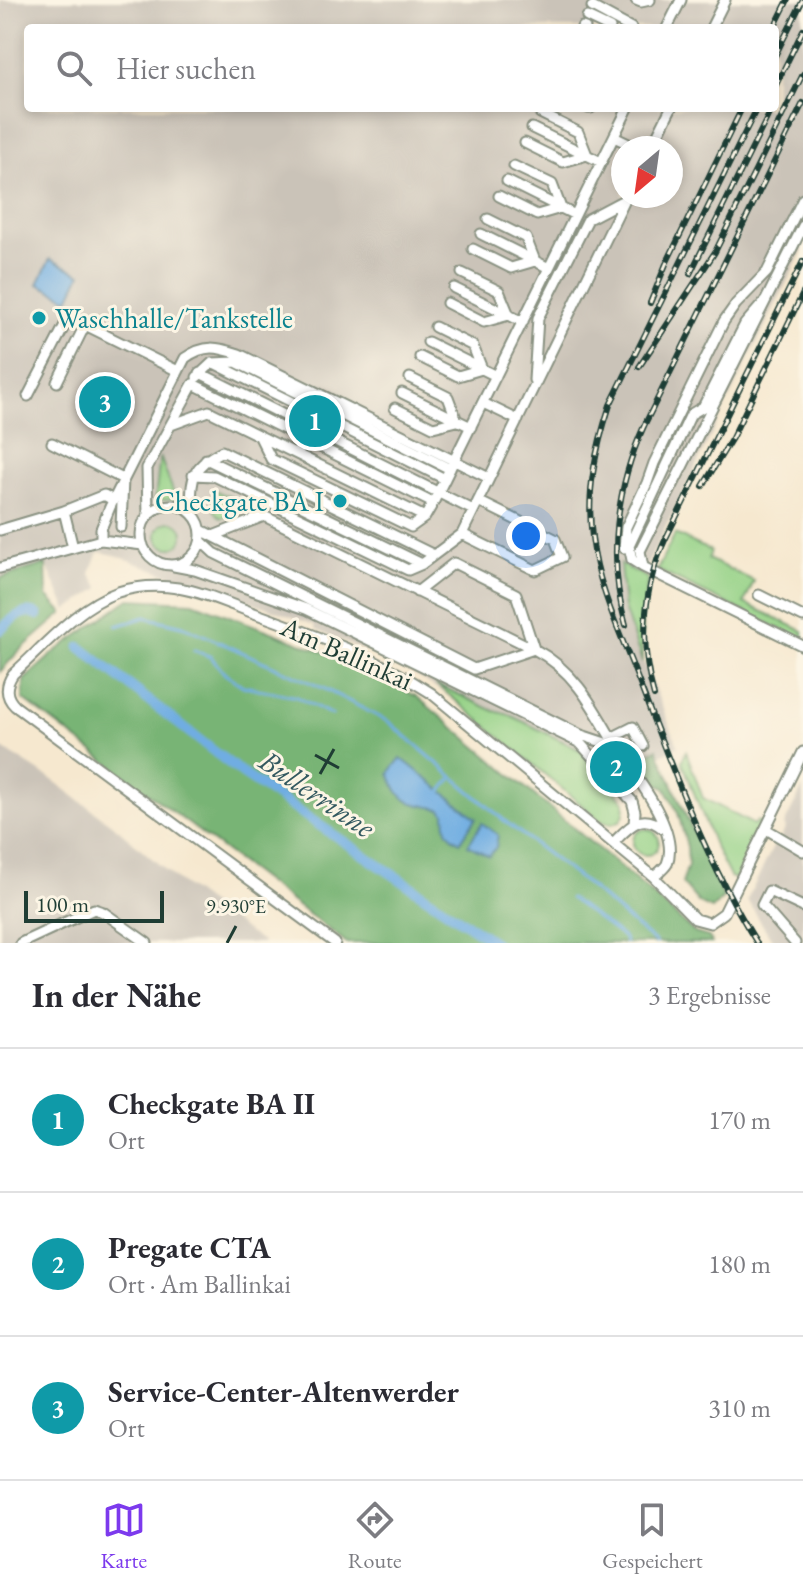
<!DOCTYPE html>
<html lang="de">
<head>
<meta charset="utf-8">
<style>
  body { margin:0; font-family:"EB Garamond",serif; background:#f7f7f7; color:#2b2b33 }
  .compass { position:absolute; left:611px; top:136px; width:72px; height:72px; border-radius:50%; background:#fff; box-shadow:0 4px 12px #0003; rotate:209deg }
  .scale { position:absolute; left:24px; bottom:20px; width:140px; box-sizing:border-box; padding-left:8px; border:4px solid #1f3d34; border-top:0; font-size:22px; line-height:28px; white-space:nowrap; color:#1f3d34; -webkit-text-stroke:6px #fcf5e5; paint-order:stroke }
  .you { position:absolute; left:526px; top:536px; width:28px; height:28px; margin:-20px; border:6px solid #fff; border-radius:50%; background:#1a73e8; box-shadow:0 0 0 12px #1a73e833 }
  .badge { display:grid; place-items:center; width:52px; height:52px; border-radius:50%; background:#7c3aed; color:#fff; font-size:26px; font-weight:700 }
  .pin { position:absolute; translate:-50% -50%; border:4px solid #fff; box-shadow:0 2px 8px #0006 }
  .list { margin:0; padding:0; list-style:none }
  h2 { display:flex; justify-content:space-between; align-items:center; height:104px; margin:0; padding:0 32px; font-size:34px }
  h2 small { font-size:26px; font-weight:400; color:#7c7c81 }
  .list li { display:grid; grid-template-columns:52px 1fr auto; gap:24px; align-items:center; box-sizing:border-box; height:144px; padding:0 32px; border-top:2px solid #e1e1e2 }
  .list b { display:block; font-size:30px; white-space:nowrap }
  .list p { margin:0; font-size:26px; white-space:nowrap; color:#7c7c81 }
  .list em { font-size:26px; font-style:normal; color:#7c7c81 }
  .icon { flex:none; width:44px; height:44px; fill:none; stroke:currentColor; stroke-width:2; stroke-linecap:round; stroke-linejoin:round }
  .map { position:relative; flex:none; width:803px; height:943px; overflow:hidden }
  .search { position:absolute; background:#fff; box-shadow:0 4px 12px #0003; left:24px; right:24px; top:24px; height:88px; display:flex; align-items:center; gap:20px; box-sizing:border-box; padding:0 28px; border-radius:8px; color:#7c7c81; font-size:30px }
  .sheet { height:536px; background:#fff }
  nav { display:flex; justify-content:space-around; align-items:center; box-sizing:border-box; height:112px; border-top:2px solid #e1e1e2; background:#fff; font-size:22px; color:#7c7c81 }
  nav a { display:grid; justify-items:center; gap:4px }
  nav .on { color:#7c3aed }
  .map>svg:first-child { display:block }
  .industrial { fill:#cac3b8; fill-rule:evenodd }
  .green { fill:#95d287; stroke:#5a885e; stroke-width:2 }
  .forest { fill:#78b474; stroke:#4c7854; stroke-width:2 }
  .water { fill:#70ade2; stroke:#48758b; stroke-width:2 }
  .lines { fill:none; stroke-linecap:round; stroke-linejoin:round }
  .stream { stroke:#70ade2; stroke-width:3 }
  .canal { stroke:#70ade2; stroke-width:10 }
  .minor-casing { stroke:#8a9282; stroke-width:13 }
  .minor { stroke:#fff; stroke-width:9 }
  .rail-casing { stroke:#1f3d34; stroke-width:6 }
  .rail { stroke:#fcf5e5; stroke-width:3; stroke-dasharray:9; stroke-linecap:butt }
  .ticks { fill:none; stroke:#1f3d34; stroke-width:3 }
  .culture-dot { fill:#0f9aa8; stroke:#fcf5e5; stroke-width:3 }
  .labels { text-anchor:middle; stroke-width:6; stroke-linejoin:round; paint-order:stroke }
  .culture-label { font-size:28px; fill:#0d838f; stroke:#fcf5e5; text-anchor:start }
  .street-label { font-size:28px; fill:#1f3d34; stroke:#fcf5e5 }
  .water-label { font-size:30px; font-style:italic; fill:#335960; stroke:#fcf5e5 }
  .ticks-label { font-size:20px; text-anchor:middle; fill:#1f3d34; stroke:#fcf5e5; stroke-width:6; stroke-linejoin:round; paint-order:stroke }
</style>
</head>
<body>
<div class="map">
<svg width="803" height="943" viewBox="0 0 803 943">
  <rect width="100%" height="100%" fill="#fcf5e5"/>
  <filter id="ink" filterUnits="userSpaceOnUse"><feTurbulence type="fractalNoise" baseFrequency=".0125" numOctaves="2"/><feDisplacementMap in="SourceGraphic" scale="16" xChannelSelector="R" yChannelSelector="G"/><feConvolveMatrix kernelMatrix="1 2 1 2 8 2 1 2 1" color-interpolation-filters="sRGB"/></filter>
  <filter id="wash" filterUnits="userSpaceOnUse"><feTurbulence type="fractalNoise" baseFrequency=".006" numOctaves="4" result="noise"/><feDisplacementMap in="SourceGraphic" scale="32" xChannelSelector="R" yChannelSelector="G"/><feGaussianBlur stdDeviation="1.8" result="paint"/><feColorMatrix in="noise" values="0 0 0 0 0 0 0 0 0 0 0 0 0 0 0 0 0 1.4 0 .05"/><feComposite in="paint" operator="in"/></filter>
  <g filter="url(#wash)">
    <rect width="100%" height="100%" fill="#f6e8cf"/>
    <path class="industrial" d="M0,0H803V249L642,575L638,648L678,746L607,784L582,804L442,691L399,666L316,630L314,625L201,583L172,576L115,555L99,552L90,573L100,588L67,610L46,564L0,577ZM28,28H775V108H28ZM623,148H671V196H623Z
      M0,747L54,781L119,830L177,880L263,943H0Z
      M803,787V943H774L747,900L775,843H778L786,827L784,825Z"/>
    <path class="green" d="M160,457L176,499L155,501Z
      M214,490L253,507L221,518C211,509 211,503 214,490Z
      M157 535a13 13 0 1 1 26 0a13 13 0 1 1-26 0Z
      M675,534L711,551L708,559L754,581L744,603L803,631V640L657,570Z
      M620,564L648,578L642,616V662L624,608Z
      M436,684L494,711L510,715L580,750L625,802L624,814L620,821L612,824L601,821Z
      M686,751L703,798L754,825L757,821L762,824L735,879L730,877L714,845L682,761Z
      M633 842a13 13 0 1 1 26 0a13 13 0 1 1-26 0Z"/>
    <path class="forest" d="M46,564L47,596L63,613L18,652L0,672V578Z
      M129,599L193,602L350,662L416,696L644,887L695,933L709,937L712,943H347L23,699L24,680L56,651Z
      M657,749L713,877L724,897L712,909L699,903L682,883L688,865L687,847L678,813L666,789L650,779L637,760Z"/>
    <path class="water" d="M50,259L81,274L69,299L38,284Z
      M401,758L476,818L460,842C445,833 446,829 445,813L441,809C409,802 401,806 389,773Z
      M482,823L498,835L496,847L489,856L468,845Z"/>
    <g class="lines">
      <path class="stream" d="M117,626L145,617L183,626L325,689L389,722L506,822L584,882L656,943
        M194,650L211,657L225,674L243,686L297,697L332,715
        M441,792L453,777
        M570,898L624,938L625,943"/>
      <path class="canal" d="M0,630C11,620 23,607 38,615
        M80,647L243,774L495,943"/>
    </g>
  </g>
  <g filter="url(#ink)">
    <g class="lines">
      <g class="minor-casing">
        <path id="minor" d="M636,0L641,2L650,0
          M592,7L631,28
          M587,17L610,28
          M582,27L585,28
          M667,28L681,0
          M711,28L725,0
          M588,108H591
          M540,113L578,132L587,155
          M532,128L601,162
          M614,137L637,148
          M525,143L563,162L587,155
          M651,148L671,108
          M514,166L552,184L561,208
          M507,181L575,215
          M499,196L537,215L561,208
          M488,219L526,238L535,261
          M481,234L549,268
          M473,249L511,268L535,261
          M462,273L499,291L509,315
          M454,288L523,322
          M766,300L745,324L703,407L691,414L629,546L632,560L643,567L803,646
          M447,303L484,322L509,315
          M435,327L473,346L482,369
          M428,342L496,376
          M420,357L458,376L482,369
          M216,364L445,479
          M200,373L473,510
          M197,377L212,363L236,362L450,469
          M410,378L448,397L457,421
          M534,380L538,318L588,219L624,200
          M57,382L85,325
          M402,393L471,427
          M28,396L69,317L178,371
          M483,403L518,420
          M395,408L433,427L457,421
          M171,425L209,411L425,517
          M260,437L271,459L411,527L425,517L433,503
          M52,443L123,479L121,527
          M206,459L422,564
          M193,475L214,476L408,570L422,564L462,534L627,196
          M141 535a30 30 0 1 1 60 0a30 30 0 1 1-60 0Z
          M191,510C192,478 190,467 222,451L434,555
          M148,516L147,468L193,384L433,503L628,108
          M0,530L64,511
          M201,530L474,669L534,649L516,594L454,563L417,592
          M462,534L535,570L562,557L555,539L478,501
          M213,536L264,516L534,649C572,669 590,701 611,738L614,746C632,771 681,830 667,864C664,869 658,873 654,877
          M101,540V529L110,507L185,358C205,344 217,347 239,354L489,478
          M201,541L214,553L581,735L614,746
          M73,548L64,511L104,495L113,500
          M624,548L626,527L647,483L654,463L724,321L736,304L767,272L803,199
          M174,566L195,570L306,609L580,743L632,801L635,812L634,823
          M643,567L640,551L803,226
          M0,568L101,540L143,545
          M759,595L803,617
          M611,738L633,727L643,746
          M766,829L803,851
          M613,843C629,827 641,811 662,828
          M21,943L94,909L103,912L147,943
          M335,943L15,706C5,696 5,686 13,674C45,645 77,607 118,592C138,586 158,585 178,588C204,592 229,604 254,613C315,635 376,657 431,693L654,877L695,919L710,923L724,913L803,752
          M795,943L762,905L769,891L803,907"/>
      </g>
      <use href="#minor" class="minor"/>
      <g class="rail-casing">
        <path id="rail" d="M774,28L788,0
          M775,56L803,0
          M775,87L803,30
          M690,274L772,108
          M650,303L666,264L742,108
          M639,367L715,252L803,74
          M703,486L732,438L803,293
          M626,625C607,559 616,488 644,426L803,103
          M654,696C639,643 643,587 666,538L803,261
          M757,943C706,861 673,771 639,682C621,634 598,589 592,537C586,492 596,448 610,405L757,108"/>
      </g>
      <use href="#rail" class="rail"/>
    </g>
  </g>
  <path class="ticks" d="M315,755L339,768M320,774L334,749M227,943L236,926"/>
  <g class="culture-dot">
    <circle cx="39" cy="318" r="8"/>
    <circle cx="340" cy="501" r="8"/>
  </g>
  <g class="labels">
    <g class="culture-label">
      <text x="55" y="328">Waschhalle/Tankstelle</text>
      <text x="324" y="511" text-anchor="end">Checkgate BA I</text>
    </g>
    <g class="street-label">
      <text transform="translate(347 653) rotate(24)" y="10">Am Ballinkai</text>
    </g>
    <g class="water-label">
      <text transform="translate(317 794) rotate(34)" y="10">Bullerrinne</text>
    </g>
  </g>
  <g class="ticks-label">
    <text x="236" y="913">9.930°E</text>
  </g>
</svg>
<svg class="compass" viewBox="-18 -18 36 36"><path d="M0-13l5 13h-10z" fill="#e53935"/><path d="M0 13l5-13h-10z" fill="#7c7c81"/></svg>
<div class="scale">100 m</div>
<div class="you"></div>
<div class="pin badge" style="left:315px;top:421px;background:#0f9aa8">1</div>
<div class="pin badge" style="left:616px;top:767px;background:#0f9aa8">2</div>
<div class="pin badge" style="left:105px;top:402px;background:#0f9aa8">3</div>
<div class="search"><svg class="icon" aria-label="search" viewBox="0 0 24 24"><circle cx="10" cy="10" r="6"/><path d="M15 15l6 6"/></svg>Hier suchen</div>
</div>
<section class="sheet">
<h2>In der Nähe<small>3 Ergebnisse</small></h2>
<ul class="list">
<li><span class="badge" style="background:#0f9aa8">1</span><div><b>Checkgate BA II</b><p>Ort</p></div><em>170 m</em></li>
<li><span class="badge" style="background:#0f9aa8">2</span><div><b>Pregate CTA</b><p>Ort · Am Ballinkai</p></div><em>180 m</em></li>
<li><span class="badge" style="background:#0f9aa8">3</span><div><b>Service-Center-Altenwerder</b><p>Ort</p></div><em>310 m</em></li>
</ul>
</section>
<nav>
<a class="on"><svg class="icon" aria-label="map" viewBox="0 0 24 24"><path d="M3 6l6-2 6 2 6-2v14l-6 2-6-2-6 2zM9 4v14M15 6v14"/></svg>Karte</a>
<a><svg class="icon" aria-label="directions" viewBox="0 0 24 24"><path d="M12 3l9 9-9 9-9-9zM9 14v-3h6M13 9l2 2-2 2"/></svg>Route</a>
<a><svg class="icon" aria-label="saved" viewBox="0 0 24 24"><path d="M7 4h10v16l-5-4-5 4z"/></svg>Gespeichert</a>
</nav>
</body>
</html>
